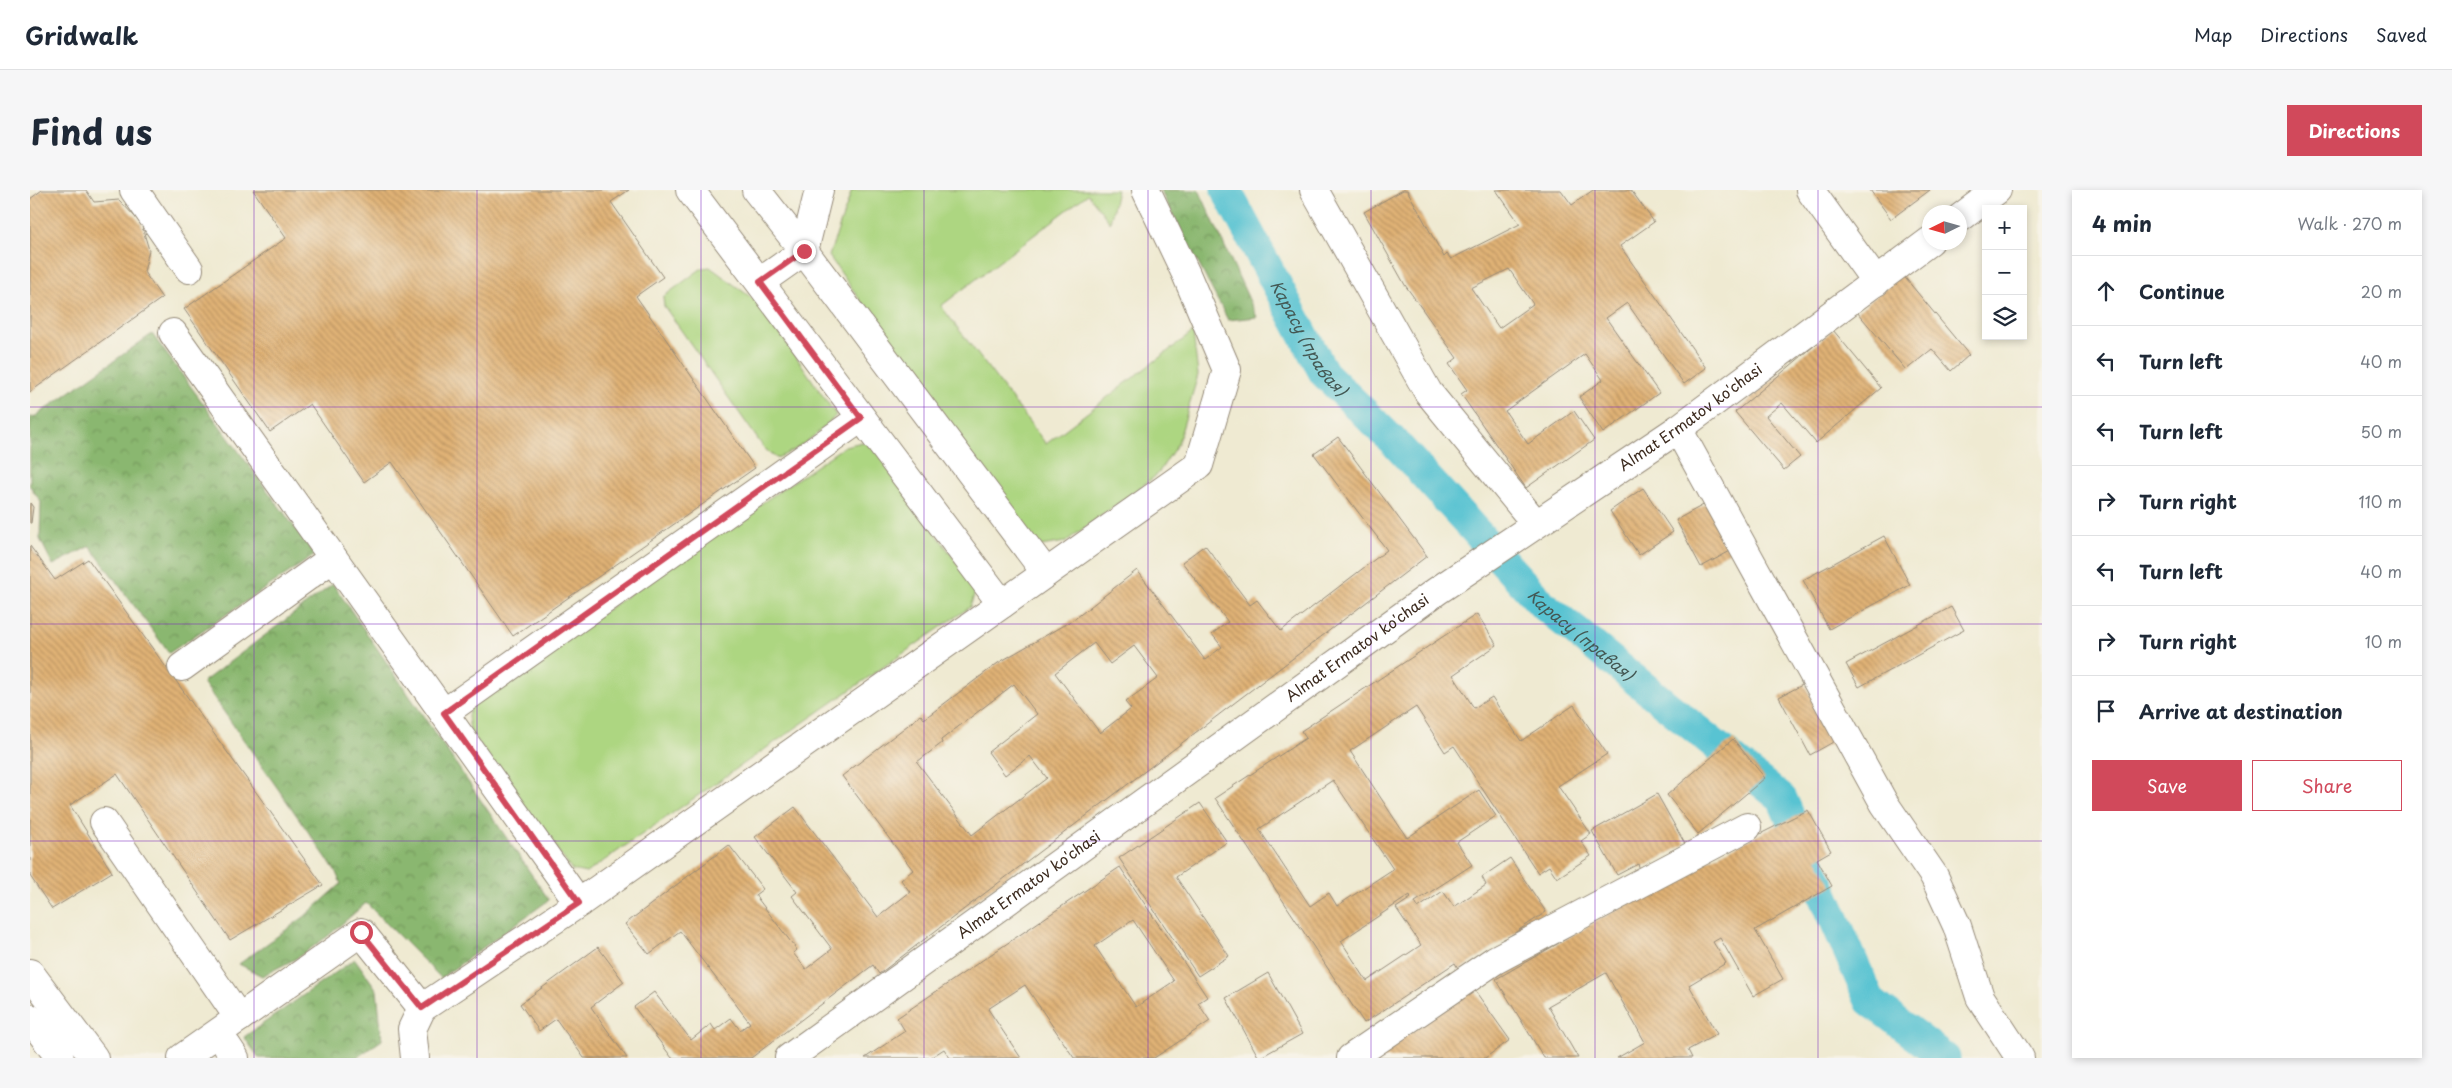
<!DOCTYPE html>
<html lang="en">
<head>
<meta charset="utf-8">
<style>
  body { margin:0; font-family:"Playpen Sans",sans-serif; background:#f6f6f7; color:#1f2937 }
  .controls { position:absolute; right:15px; top:15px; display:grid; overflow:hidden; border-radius:0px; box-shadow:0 2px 8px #0003 }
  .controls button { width:45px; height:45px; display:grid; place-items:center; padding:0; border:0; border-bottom:1px solid #e0e1e3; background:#fff; color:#1f2937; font:25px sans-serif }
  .compass { position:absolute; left:1892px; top:15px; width:45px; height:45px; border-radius:50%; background:#fff; box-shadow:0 2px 8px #0003; rotate:265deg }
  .stop { position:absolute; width:15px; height:15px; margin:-11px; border:4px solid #d1495b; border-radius:50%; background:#fff }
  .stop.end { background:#d1495b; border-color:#fff; box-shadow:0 1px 5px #0008 }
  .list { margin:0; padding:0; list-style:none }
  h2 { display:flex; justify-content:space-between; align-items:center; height:65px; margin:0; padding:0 20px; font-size:21px }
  h2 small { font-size:16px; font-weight:400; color:#747a83 }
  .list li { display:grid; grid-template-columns:32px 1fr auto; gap:15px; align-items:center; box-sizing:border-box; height:70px; padding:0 20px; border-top:1px solid #e0e1e3 }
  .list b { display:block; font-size:19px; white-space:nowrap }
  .list em { font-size:16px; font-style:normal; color:#747a83 }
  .actions { display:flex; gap:10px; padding:15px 20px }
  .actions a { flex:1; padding:11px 0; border:1px solid #d1495b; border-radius:0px; text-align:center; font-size:18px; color:#d1495b }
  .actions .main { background:#d1495b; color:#fff }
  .icon { flex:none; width:28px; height:28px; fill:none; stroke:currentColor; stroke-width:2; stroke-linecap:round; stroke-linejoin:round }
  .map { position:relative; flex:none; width:2012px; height:868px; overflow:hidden; border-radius:0px }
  header { display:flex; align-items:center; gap:30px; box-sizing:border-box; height:70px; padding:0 25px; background:#fff; border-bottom:1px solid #e0e1e3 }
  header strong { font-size:24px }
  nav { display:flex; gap:28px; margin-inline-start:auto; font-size:18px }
  .intro { display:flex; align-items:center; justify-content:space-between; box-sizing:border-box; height:120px; padding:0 30px }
  h1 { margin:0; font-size:35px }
  .button { padding:12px 22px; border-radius:0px; background:#d1495b; color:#fff; font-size:18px; font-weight:700 }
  main { display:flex; gap:30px; padding:0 30px }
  aside { flex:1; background:#fff; border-radius:0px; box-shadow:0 2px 8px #0003 }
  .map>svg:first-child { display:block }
  .green { fill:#add681; stroke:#748050 }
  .forest { fill:url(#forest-crowns); stroke:#627046 }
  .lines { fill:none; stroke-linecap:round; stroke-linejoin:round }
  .canal { stroke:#58c3d2; stroke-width:31 }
  .building { fill:url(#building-back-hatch); fill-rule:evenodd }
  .minor-casing { stroke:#958a78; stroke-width:30 }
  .minor { stroke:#fff; stroke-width:28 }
  .route { stroke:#d1495b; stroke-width:6 }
  .grid { fill:none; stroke:#7b2cbf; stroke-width:1; stroke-opacity:0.55 }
  .labels { text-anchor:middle; stroke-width:4.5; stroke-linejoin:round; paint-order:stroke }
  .street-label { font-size:15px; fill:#3b2a1e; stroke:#f7f3e8 }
  .water-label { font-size:16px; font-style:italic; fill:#445854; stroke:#f7f3e8 }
</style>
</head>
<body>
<header>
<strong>Gridwalk</strong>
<nav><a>Map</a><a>Directions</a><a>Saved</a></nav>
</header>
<div class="intro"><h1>Find us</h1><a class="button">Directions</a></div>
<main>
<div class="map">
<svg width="2012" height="868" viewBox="0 0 2012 868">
  <defs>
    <pattern id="forest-crowns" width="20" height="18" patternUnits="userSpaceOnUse" patternTransform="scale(1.25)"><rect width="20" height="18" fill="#8ab76f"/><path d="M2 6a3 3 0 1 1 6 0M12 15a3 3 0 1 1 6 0" fill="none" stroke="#72955b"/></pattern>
    <pattern id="building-back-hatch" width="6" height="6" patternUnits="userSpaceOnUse" patternTransform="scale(1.25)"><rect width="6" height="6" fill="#e0b276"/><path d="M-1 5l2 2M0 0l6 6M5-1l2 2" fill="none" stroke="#b79160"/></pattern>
  </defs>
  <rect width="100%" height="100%" fill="#f7f3e8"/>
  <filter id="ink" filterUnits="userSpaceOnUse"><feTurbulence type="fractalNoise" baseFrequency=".02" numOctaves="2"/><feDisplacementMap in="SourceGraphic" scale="10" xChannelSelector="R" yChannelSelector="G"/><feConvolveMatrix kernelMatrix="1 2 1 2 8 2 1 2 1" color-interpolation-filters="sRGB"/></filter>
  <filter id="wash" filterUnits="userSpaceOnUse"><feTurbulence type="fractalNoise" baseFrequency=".0096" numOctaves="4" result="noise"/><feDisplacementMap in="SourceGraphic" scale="20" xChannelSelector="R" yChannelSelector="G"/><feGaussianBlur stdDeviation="1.12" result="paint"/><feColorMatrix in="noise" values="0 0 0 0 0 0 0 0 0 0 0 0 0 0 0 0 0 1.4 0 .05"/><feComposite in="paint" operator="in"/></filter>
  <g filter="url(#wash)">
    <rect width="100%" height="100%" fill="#efead2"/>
    <path class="green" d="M822,0H1087L1080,33L1058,4L911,116L1016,254L1163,142L1168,185L1148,253L1127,285L1035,352L1005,357L799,66Z
      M680,77L730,114L806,225C793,240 765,263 746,268L734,258L634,116L633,107L672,78Z
      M832,252L845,257L946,400L940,417L575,670L556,683L542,680L440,541L438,526L443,512L815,256Z"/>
    <path class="forest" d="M1130,0H1169L1227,127L1198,130Z
      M122,144L285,365L139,463L60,356L23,375L10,349L11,312L0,296V226L3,228Z
      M303,394L519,710L411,788L336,713L298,746L267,768L232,786L209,774L274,727L311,694L305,680L173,492Z
      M325,769L347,800L352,850L326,868H229L214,847Z"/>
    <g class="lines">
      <path class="canal" id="s1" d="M1196,0L1294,183L1367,255L1512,414L1752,609L1840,811L1915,868"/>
    </g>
    <g id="blocks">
      <path class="building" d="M12,0H56L64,12L89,10L111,33L119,60L114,82L132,108L0,202V9Z
        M223,0H599L581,12L633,87L606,106L725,278L483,446L362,272L334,292L280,214L240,242L154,119L256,48Z
        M1373,0H1377L1414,67L1417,64L1421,69L1490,34L1466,0H1531L1542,15L1563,0H1601L1624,32L1590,56L1676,178L1654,194L1597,113L1576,128L1629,203L1573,243L1549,207L1573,190L1555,164L1475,221L1498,254L1544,221L1564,250L1496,298L1431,204L1437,200L1419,174L1427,168L1375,95L1334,22ZM1479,79L1503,114L1469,138L1441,98Z
        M1840,0H1900L1861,29Z
        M1872,84L1939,165L1921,181L1902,159L1876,180L1827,122Z
        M1803,140L1851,198L1786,253L1752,213L1736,226L1770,267L1754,280L1705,222Z
        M1308,247L1397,366L849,784L843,775L721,868H642L604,817L624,802L661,850L681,834L685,840L701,828L710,840L720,833L650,741L619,764L595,734L699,655L733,699L725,705L767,760L763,763L776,779L802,759L762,706L767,702L725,647L765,617L848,727L880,702L871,690L883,680L812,586L891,525L894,529L968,473L1046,428L1107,380L1175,470L1192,457L1182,444L1198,432L1152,372L1175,355L1220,415L1227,410L1251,441L1357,360L1284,264ZM1064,453L1080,474L1104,456L1128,488L1095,512L1101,519L1070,543L1025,483ZM984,494L1007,524L958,562L975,585L1000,566L1017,588L942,645L887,572L912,553L911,550Z
        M1613,298L1643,342L1609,365L1580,321Z
        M0,313L3,317L1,333H0Z
        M1677,313L1702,360L1671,377L1646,330Z
        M1854,346L1880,395L1799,439L1773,390Z
        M0,356L25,390L58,369L293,695L200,750L87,584L40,615L82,682L22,719L0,686Z
        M1921,417L1934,440L1829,497L1816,474Z
        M1447,424L1467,455L1423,485L1444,518L1462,507L1491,551L1544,515L1577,564L1528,596L1561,644L1551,651L1561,666L1527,688L1519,676L1508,683L1424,556L1415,562L1386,517L1320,561L1377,648L1449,600L1466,626L1427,652L1442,675L1385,712L1388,718L1413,701L1424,717L1456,695L1452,687L1480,668L1516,722L1429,780L1425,773L1334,833L1185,608L1276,548L1271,541ZM1303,590L1363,679L1307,716L1299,703L1280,716L1229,639ZM1380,705L1381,708L1366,718L1391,755L1337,791L1311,751Z
        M1774,494L1805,551L1780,565L1749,507Z
        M1703,549L1735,588L1668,644L1637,605Z
        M1627,604L1655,654L1610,679L1608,674L1587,685L1562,641Z
        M1170,613L1197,652L1146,687L1199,766L1168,786L1089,668Z
        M1778,620L1801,661L1787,669L1802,696L1725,740L1753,789L1723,806L1690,748L1683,752L1696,773L1659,795L1687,844L1658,860L1662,868H1587L1615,852L1576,783L1518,816L1548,868H1514L1466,789L1646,686Z
        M1090,677L1177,807L1168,813L1180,831L1124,868H1044L995,795L958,819L991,868H920L914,859L900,868H835L875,841L867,828ZM1103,730L1144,791L1106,817L1065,756Z
        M568,757L594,792L561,817L597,868H554L526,829L509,841L490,814Z
        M1238,783L1272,844L1229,868L1196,808Z
        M1443,798L1480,850L1455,868H1345Z"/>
    </g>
  </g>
  <g filter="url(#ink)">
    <use href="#blocks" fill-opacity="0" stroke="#958a78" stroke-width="1"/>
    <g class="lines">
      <g class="minor-casing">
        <g id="minor">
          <path d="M104,0L159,79"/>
          <path d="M660,0L972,414"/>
          <path d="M726,0L774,61L789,0"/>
          <path d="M1284,0L1398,202L1506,334"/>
          <path d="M1780,0L1846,92"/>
          <path d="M1930,28L1967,0"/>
          <path d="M730,92L774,61L1016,383"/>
          <path d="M143,143L549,713L1169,275L1197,180L1156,84L1116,0"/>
          <path d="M1648,239L1854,613L1904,686L1927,736L1950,807L1990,868"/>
          <path d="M152,477L303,368"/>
          <path d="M414,523L831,228"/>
          <path d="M74,632L209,828"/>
          <path d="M0,783L64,868"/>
          <path d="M0,828L30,868"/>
          <path d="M197,856L205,868"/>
          <path d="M152,868L331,742L392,818"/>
          <path d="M385,868L382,839L392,818L549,713"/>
          <path id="s2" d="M759,868L1407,401L1648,239L1900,51"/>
          <path d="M1321,868L1465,770L1717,637"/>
        </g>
      </g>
      <use href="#minor" class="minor"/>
    </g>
  </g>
  <g class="lines" filter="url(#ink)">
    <path class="route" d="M331,742L392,818L549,713L414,523L831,228L730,92L774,61"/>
  </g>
  <path class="grid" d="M224,0V868M447,0V868M671,0V868M894,0V868M1118,0V868M1341,0V868M1565,0V868M1788,0V868M0,217H2012M0,434H2012M0,651H2012"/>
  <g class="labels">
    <g class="street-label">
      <text dy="5" stroke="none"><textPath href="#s2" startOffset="1106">Almat Ermatov ko'chasi</textPath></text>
      <text dy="5" stroke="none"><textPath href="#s2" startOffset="701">Almat Ermatov ko'chasi</textPath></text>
      <text dy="5" stroke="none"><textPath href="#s2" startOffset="296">Almat Ermatov ko'chasi</textPath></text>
    </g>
    <g class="water-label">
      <text dy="6" stroke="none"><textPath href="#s1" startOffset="170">Карасу (правая)</textPath></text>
      <text dy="6" stroke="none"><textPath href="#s1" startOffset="575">Карасу (правая)</textPath></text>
    </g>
  </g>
</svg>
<div class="controls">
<button>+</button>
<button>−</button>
<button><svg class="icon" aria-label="layers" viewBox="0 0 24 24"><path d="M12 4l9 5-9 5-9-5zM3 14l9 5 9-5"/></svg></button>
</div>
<svg class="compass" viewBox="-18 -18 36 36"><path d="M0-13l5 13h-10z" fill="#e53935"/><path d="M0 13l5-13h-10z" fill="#747a83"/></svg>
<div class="stop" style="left:331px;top:742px"></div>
<div class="stop end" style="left:774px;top:61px"></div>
</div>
<aside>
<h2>4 min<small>Walk · 270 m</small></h2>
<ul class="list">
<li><svg class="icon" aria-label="ahead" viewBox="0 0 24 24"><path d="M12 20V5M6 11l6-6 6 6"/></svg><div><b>Continue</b></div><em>20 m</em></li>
<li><svg class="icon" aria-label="left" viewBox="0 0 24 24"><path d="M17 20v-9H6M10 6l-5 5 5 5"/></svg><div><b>Turn left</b></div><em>40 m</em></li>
<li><svg class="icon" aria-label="left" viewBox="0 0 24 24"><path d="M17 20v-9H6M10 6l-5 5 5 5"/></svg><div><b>Turn left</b></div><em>50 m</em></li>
<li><svg class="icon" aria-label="right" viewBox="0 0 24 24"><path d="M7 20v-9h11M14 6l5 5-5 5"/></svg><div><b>Turn right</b></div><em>110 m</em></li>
<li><svg class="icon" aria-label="left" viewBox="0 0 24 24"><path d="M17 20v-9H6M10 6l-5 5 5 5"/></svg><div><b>Turn left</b></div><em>40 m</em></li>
<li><svg class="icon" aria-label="right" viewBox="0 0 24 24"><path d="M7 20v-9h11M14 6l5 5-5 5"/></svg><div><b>Turn right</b></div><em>10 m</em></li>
<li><svg class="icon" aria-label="arrive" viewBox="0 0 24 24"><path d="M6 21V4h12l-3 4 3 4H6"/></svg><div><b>Arrive at destination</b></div></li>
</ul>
<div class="actions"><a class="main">Save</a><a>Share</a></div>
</aside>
</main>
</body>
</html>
